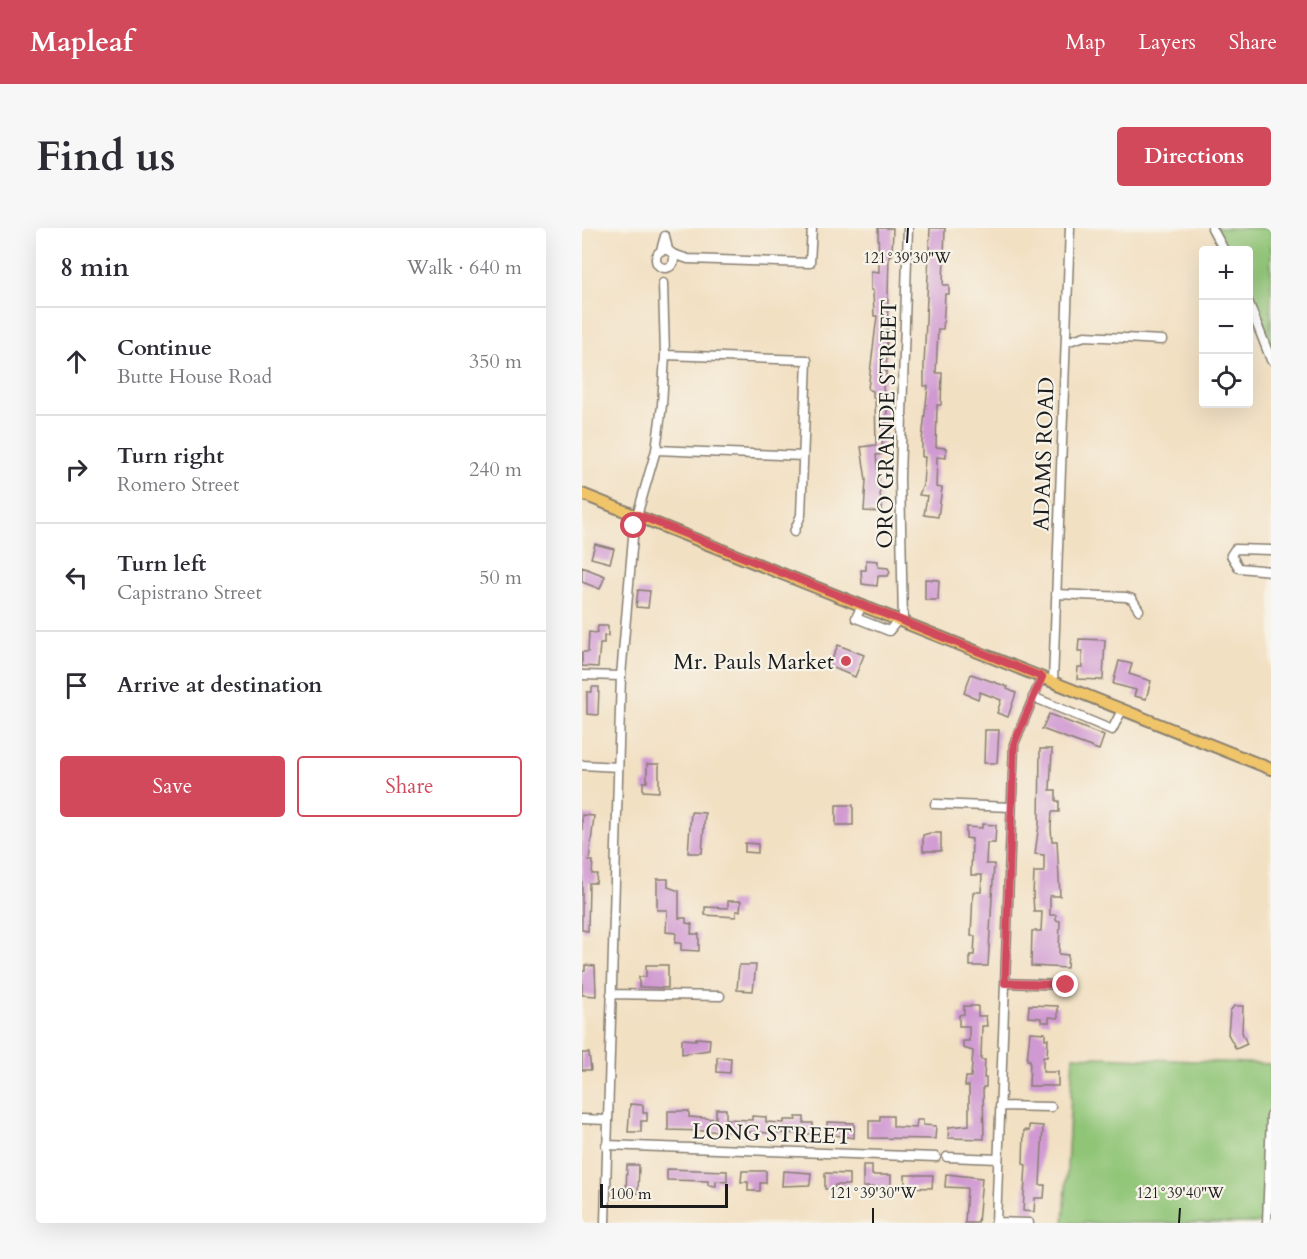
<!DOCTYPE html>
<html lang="en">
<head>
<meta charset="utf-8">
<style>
  body { margin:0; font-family:Cardo,serif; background:#f7f7f7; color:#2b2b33 }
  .controls { position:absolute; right:18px; top:18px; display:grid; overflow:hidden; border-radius:6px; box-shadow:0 6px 24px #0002 }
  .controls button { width:54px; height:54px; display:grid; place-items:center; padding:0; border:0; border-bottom:2px solid #e1e1e2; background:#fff; color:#2b2b33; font:30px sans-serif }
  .scale { position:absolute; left:18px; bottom:15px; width:128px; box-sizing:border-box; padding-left:6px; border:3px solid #1c1c1c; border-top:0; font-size:16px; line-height:21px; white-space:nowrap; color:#1c1c1c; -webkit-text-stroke:4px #f7f3e8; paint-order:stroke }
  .stop { position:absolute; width:18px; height:18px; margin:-14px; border:4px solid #d1495b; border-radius:50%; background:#fff }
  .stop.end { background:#d1495b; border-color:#fff; box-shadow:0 2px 6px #0008 }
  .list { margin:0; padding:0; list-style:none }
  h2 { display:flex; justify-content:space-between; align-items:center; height:78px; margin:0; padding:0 24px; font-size:26px }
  h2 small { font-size:20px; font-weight:400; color:#7c7c81 }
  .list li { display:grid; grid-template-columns:39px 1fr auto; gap:18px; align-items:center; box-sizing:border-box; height:108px; padding:0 24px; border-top:2px solid #e1e1e2 }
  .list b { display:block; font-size:22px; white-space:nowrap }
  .list p { margin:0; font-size:20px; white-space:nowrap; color:#7c7c81 }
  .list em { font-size:20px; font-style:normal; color:#7c7c81 }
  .actions { display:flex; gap:12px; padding:18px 24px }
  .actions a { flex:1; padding:14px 0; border:2px solid #d1495b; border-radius:6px; text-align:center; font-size:21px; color:#d1495b }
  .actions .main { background:#d1495b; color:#fff }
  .icon { flex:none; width:33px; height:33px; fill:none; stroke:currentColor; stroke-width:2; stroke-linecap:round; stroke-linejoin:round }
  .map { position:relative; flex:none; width:689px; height:995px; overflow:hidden; border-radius:6px }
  header { display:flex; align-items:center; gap:36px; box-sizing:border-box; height:84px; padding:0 30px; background:#d1495b; color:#fff }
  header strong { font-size:28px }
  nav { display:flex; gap:33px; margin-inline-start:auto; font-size:21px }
  .intro { display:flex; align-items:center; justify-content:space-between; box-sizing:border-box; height:144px; padding:0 36px }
  h1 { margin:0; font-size:42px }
  .button { padding:15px 27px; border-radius:6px; background:#d1495b; color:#fff; font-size:21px; font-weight:700 }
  main { display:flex; gap:36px; padding:0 36px }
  aside { flex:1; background:#fff; border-radius:6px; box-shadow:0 6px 24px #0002 }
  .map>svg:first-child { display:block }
  .green { fill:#90c577; stroke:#56704a; stroke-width:1.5 }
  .building { fill:#d099d2 }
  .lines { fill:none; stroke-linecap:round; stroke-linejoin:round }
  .minor-casing { stroke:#877e70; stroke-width:11 }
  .major-casing { stroke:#877e70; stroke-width:14 }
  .minor { stroke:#fff; stroke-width:8 }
  .major { stroke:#f0c469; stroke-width:10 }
  .route { stroke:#d1495b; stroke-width:8 }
  .ticks { fill:none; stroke:#1c1c1c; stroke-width:2 }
  .poi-dot { fill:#d1495b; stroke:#f7f3e8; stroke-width:2 }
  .labels { text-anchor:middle; stroke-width:4.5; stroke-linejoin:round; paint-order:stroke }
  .street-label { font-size:22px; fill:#1c1c1c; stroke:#f7f3e8 }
  .poi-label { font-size:22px; fill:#1c1c1c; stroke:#f7f3e8; text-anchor:end }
  .ticks-label { font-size:15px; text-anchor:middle; fill:#1c1c1c; stroke:#f7f3e8; stroke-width:4.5; stroke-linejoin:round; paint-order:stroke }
</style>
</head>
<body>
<header>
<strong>Mapleaf</strong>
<nav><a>Map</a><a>Layers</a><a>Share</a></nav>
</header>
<div class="intro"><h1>Find us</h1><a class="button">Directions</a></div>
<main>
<aside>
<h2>8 min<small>Walk · 640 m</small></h2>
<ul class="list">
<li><svg class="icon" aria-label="ahead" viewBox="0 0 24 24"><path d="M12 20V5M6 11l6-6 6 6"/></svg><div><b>Continue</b><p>Butte House Road</p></div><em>350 m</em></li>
<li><svg class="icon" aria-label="right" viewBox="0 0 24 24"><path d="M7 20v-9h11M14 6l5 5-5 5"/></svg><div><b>Turn right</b><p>Romero Street</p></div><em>240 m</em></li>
<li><svg class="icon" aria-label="left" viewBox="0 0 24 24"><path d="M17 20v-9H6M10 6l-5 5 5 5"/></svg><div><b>Turn left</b><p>Capistrano Street</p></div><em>50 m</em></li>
<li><svg class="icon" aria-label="arrive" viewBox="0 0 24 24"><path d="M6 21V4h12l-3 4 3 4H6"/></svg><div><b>Arrive at destination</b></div></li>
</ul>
<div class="actions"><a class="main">Save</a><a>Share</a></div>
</aside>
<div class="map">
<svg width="689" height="995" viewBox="0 0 689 995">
  <rect width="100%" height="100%" fill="#f7f3e8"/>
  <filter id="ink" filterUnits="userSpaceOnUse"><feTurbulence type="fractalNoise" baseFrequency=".0167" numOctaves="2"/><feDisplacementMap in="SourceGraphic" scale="12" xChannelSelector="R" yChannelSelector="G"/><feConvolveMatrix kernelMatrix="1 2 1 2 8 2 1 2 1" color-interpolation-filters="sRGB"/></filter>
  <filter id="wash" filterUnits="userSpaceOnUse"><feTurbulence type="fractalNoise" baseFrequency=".008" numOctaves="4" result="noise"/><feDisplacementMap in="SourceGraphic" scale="24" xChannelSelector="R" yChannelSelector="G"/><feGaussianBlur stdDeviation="1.35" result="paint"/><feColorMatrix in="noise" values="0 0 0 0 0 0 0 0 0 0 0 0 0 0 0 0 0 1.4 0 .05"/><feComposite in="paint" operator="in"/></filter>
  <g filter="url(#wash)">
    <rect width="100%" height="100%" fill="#f2e0c3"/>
    <path class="green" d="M630,0H689V132L667,73L666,22H642Z
      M491,828L689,836L685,995H482Z"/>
    <g id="blocks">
      <path class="building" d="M296,0H311L310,27L307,26L304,154L301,155L302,181H305L303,211H300L301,226L294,227L300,284L282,283L284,252L279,219L294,217L293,170H291V163L286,161L295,88H292L291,63L289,62V43L297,44Z
        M348,0H363L361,57H367V66H363L361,101H356L354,145H360L359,177H355L354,219L364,220V230L355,229L354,259L360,260L356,289L342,287L345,268L337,267L341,257L343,229H340V212L346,158H342V138Z
        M13,316L32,321L28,335L9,330Z
        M284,332L296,333V339L306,340L308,344L306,348H296L295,358L280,356L279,342H284Z
        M0,339L23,348L18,361L0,354Z
        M343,351L357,352L356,372H343Z
        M56,362L68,363L66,380L54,379Z
        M16,398H26V408H22V416H18L16,439L0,438V424H6L7,404L15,405Z
        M497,411L523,412L521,452L495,451L496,439H500V423H496Z
        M256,417L282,427L273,449L247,438Z
        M537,433L550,436L547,446L569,453L564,471L552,468L554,462L531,456Z
        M389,446L426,459L425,461L434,465L426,489L415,485L419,472L398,464L396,471L382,465Z
        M10,459H17L16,487L5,486V464H10Z
        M467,486L522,508L517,522L460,501Z
        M403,502H417L415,535H402Z
        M458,521H470L468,562H474V573H477V584H470L469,600L470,613H475L478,668H468V687H474V692L478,693L477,726L486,727L485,740L449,738L450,703H459L460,684H452L451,668L452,644H462V627L453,626L457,596Z
        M65,536H77V564L61,563V554H65Z
        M254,577H271V597H254Z
        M109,584L123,585L120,625H106Z
        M0,587L12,588L7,633H11L10,646H15L14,655H7L6,703L0,702Z
        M400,596L414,597L413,615H405L404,636H412L406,738H388V727H392L393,708H389L391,664H399L400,647H389L390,611L384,610V599L400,600Z
        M348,605H359V623H341V607Z
        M163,615L176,616V625L163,624Z
        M75,651H86V659L97,663V690H104V695L110,696L109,706H117V723L99,722V715H93L94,705L84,704L85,682H75Z
        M146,673H159L158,683H154V689L123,687V679L146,680Z
        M3,737L13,738L14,768L0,767V743H3Z
        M64,737H86V760L57,759V749H64Z
        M157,737H174L171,763L155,762Z
        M447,777L476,778V790L467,789V794H459V790L446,789Z
        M382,778H396V788H404L405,798H400L399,832H403L402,850H404V859H401L402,911L366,910L367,899L387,897V858H383L384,849H389L391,823L381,820V813H387V798H377V787L382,786Z
        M652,778H661L660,804L665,816L654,821L646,806L648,783Z
        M448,804L463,805V811H466L465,829H461V844H476V858H447L448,832H445Z
        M114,810L128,811L127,822L100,826V811L114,812Z
        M0,825H7L9,842H0Z
        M135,829L149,830L148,845L135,844Z
        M48,876L61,877V885H65V893H59V904H46Z
        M134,881H144V891L170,892V888L184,889V894L202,895V892H214V889H222V895H231V906L86,902V883H107V889L134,891Z
        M298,888H311V898L316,899L334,900L335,892H341V897L354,898L353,911L287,910V893H298Z
        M245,894L272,895V910L245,906Z
        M447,897L461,898L458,957H463L462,970H453L452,984L441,983L444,937L441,936L442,902L447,903Z
        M45,937H57L56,965H44Z
        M281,937H290V947H309V959H299V963H291L292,959H281Z
        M85,941L145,943V954L134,953V958L126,957V953L85,952Z
        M160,943H184V955H178V963H166V954H159Z
        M201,943L229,945L228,957L200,958Z
        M243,945L267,946V957H253L252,961H243Z
        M364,946L400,950L396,995H383L385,960L363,959Z
        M323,947H351L350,960L323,959Z"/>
    </g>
  </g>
  <g filter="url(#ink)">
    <use href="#blocks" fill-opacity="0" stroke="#877e70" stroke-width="1.5"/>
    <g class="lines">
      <g class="minor-casing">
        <path id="minor" d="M630,0L642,22
          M74 31a9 9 0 1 1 18 0a9 9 0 1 1-18 0Z
          M79,22L83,8L86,22
          M91,26L106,31L228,35L230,0
          M666,73L689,132
          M484,114L503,108L580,112
          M83,127L225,132L219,287L212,304
          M74,222L221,228
          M689,322L653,321L649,327L657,340L689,343
          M474,366L544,369L550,371L557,382
          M280,377L274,390L307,403L316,392
          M321,393L318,250L326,0
          M0,447L39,448
          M471,454L488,0
          M451,469L530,502L540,482
          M0,537L36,539
          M353,576L429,579
          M423,755L484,757
          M29,766L138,768
          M418,878L469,879
          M0,891L25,892
          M24,917L354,929
          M365,929L416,931
          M414,994L447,995
          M23,995L39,448L52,298L74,222L80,177L83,127L81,55
          M414,995L432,516L460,449
          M685,995L689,888"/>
      </g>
      <g class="major-casing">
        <path id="major" d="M0,266L689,541"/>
      </g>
      <use href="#minor" class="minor"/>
      <use href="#major" class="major"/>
    </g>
  </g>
  <g class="lines" filter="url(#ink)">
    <path class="route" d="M52,298L56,287L460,449L432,516L423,755L484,757"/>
  </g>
  <path class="ticks" d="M325,15L326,0M291,995V980M597,995L598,980"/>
  <circle class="poi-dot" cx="264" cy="433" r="6"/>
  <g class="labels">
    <g class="street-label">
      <text transform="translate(304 196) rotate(-89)" y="8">ORO GRANDE STREET</text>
      <text transform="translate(461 226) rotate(-88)" y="8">ADAMS ROAD</text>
      <text transform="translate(190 905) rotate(2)" y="8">LONG STREET</text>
    </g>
    <g class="poi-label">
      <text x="252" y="441">Mr. Pauls Market</text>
    </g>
  </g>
  <g class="ticks-label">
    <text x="325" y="35">121°39'30"W</text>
    <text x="291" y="970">121°39'30"W</text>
    <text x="598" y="970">121°39'40"W</text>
  </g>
</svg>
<div class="controls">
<button>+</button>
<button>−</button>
<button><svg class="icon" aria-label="locate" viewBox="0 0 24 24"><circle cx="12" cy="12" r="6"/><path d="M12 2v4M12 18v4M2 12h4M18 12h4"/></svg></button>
</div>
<div class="scale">100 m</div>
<div class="stop" style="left:52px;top:298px"></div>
<div class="stop end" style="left:484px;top:757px"></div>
</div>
</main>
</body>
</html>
